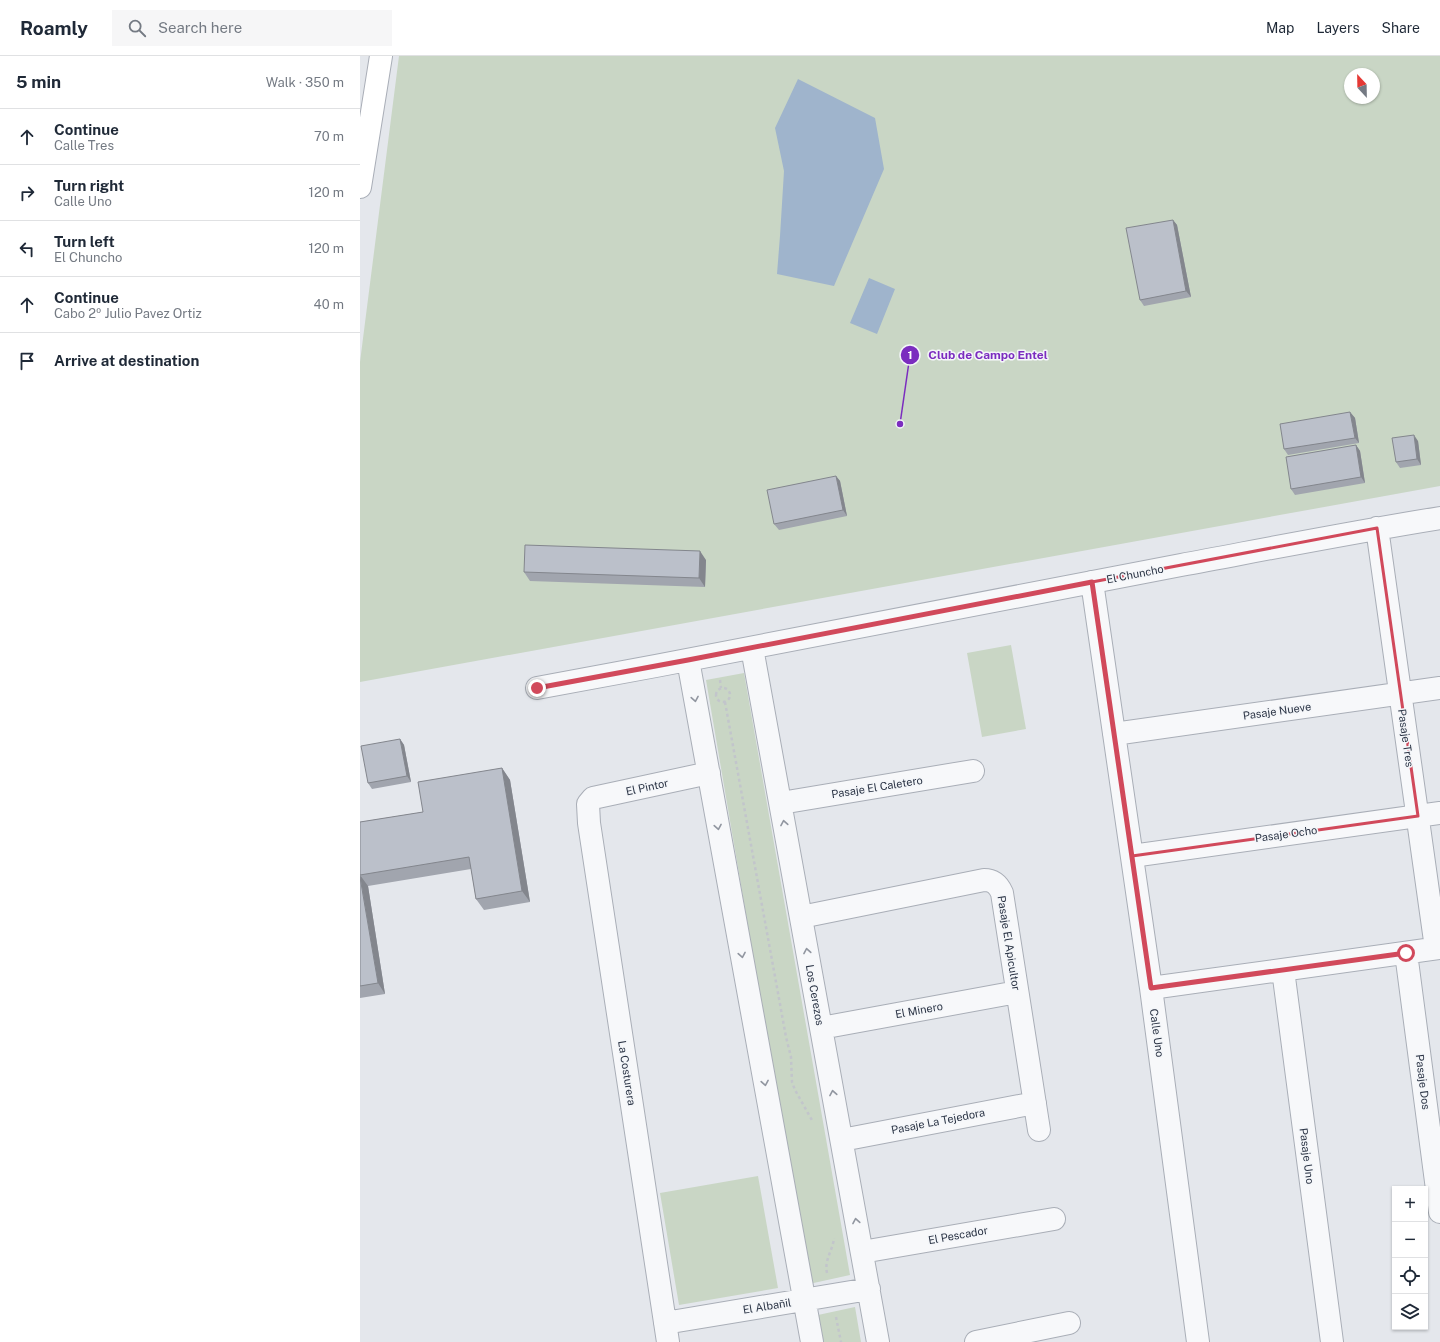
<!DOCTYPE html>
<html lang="en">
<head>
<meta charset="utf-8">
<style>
  body { margin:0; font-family:"Public Sans",sans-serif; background:#f6f6f7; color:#1f2937 }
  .controls { position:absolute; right:12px; bottom:12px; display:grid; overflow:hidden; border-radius:0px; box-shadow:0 1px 3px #0004 }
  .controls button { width:36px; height:36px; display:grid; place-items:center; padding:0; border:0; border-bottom:1px solid #e0e1e3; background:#fff; color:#1f2937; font:20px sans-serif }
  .compass { position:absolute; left:984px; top:12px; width:36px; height:36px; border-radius:50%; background:#fff; box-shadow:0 1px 3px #0004; rotate:338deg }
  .stop { position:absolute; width:12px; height:12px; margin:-9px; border:3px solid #d1495b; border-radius:50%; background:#fff }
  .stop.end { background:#d1495b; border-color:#fff; box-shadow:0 1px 4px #0008 }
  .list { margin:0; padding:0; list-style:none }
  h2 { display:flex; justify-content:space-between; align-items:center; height:52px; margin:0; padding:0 16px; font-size:17px }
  h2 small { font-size:13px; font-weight:400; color:#747a83 }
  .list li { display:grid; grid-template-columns:26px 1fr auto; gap:12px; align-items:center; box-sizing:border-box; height:56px; padding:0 16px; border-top:1px solid #e0e1e3 }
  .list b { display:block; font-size:15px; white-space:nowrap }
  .list p { margin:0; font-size:13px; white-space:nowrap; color:#747a83 }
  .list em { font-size:13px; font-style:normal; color:#747a83 }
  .icon { flex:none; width:22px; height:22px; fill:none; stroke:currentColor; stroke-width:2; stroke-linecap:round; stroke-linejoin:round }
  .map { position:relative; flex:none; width:1080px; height:1286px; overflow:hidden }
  header { display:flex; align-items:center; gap:24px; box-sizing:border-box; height:56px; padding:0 20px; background:#fff; border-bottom:1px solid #e0e1e3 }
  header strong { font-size:19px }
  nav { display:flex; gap:22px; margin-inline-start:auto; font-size:14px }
  .search { width:280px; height:36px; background:#f6f6f7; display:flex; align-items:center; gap:10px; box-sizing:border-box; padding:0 14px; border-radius:0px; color:#747a83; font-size:15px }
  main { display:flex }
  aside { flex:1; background:#fff }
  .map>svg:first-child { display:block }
  .green { fill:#c9d6c5; fill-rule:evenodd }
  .water { fill:#9fb4cc }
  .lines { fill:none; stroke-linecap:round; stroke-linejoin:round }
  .street-casing { stroke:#a9aeb7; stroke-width:24 }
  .secondary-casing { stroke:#a9aeb7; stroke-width:24 }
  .path { stroke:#c2c5cb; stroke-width:2.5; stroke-dasharray:3 3; stroke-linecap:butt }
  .street { stroke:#f7f8fa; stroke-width:22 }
  .secondary { stroke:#fff; stroke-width:22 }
  .wall { fill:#a1a5ae }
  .shaded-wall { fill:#83868d }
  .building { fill:#bbc0ca; stroke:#83868d }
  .oneway { stroke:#9196a0 }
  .route { stroke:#d1495b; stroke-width:5 }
  .marked { fill:none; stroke:#d1495b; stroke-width:3; stroke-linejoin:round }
  .labels { text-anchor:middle; stroke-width:3; stroke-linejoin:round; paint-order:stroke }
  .street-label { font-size:11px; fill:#2b3445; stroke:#f4f6f9 }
  .leader { fill:none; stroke:#7b2cbf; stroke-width:1.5 }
  .callout-dot { fill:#7b2cbf; stroke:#f4f6f9; stroke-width:1.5 }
  .mark-label { font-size:12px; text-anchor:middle; font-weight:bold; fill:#fff }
  .callout-label { font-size:12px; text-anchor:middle; font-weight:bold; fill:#7b2cbf; stroke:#f4f6f9; stroke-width:3; stroke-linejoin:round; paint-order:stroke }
</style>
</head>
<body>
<header>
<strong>Roamly</strong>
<div class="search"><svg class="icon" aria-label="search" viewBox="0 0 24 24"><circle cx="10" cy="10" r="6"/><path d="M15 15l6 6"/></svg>Search here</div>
<nav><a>Map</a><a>Layers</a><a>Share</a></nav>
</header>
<main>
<aside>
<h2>5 min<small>Walk · 350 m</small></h2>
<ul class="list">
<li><svg class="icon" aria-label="ahead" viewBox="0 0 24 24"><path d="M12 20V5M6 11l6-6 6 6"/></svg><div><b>Continue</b><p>Calle Tres</p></div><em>70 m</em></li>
<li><svg class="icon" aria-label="right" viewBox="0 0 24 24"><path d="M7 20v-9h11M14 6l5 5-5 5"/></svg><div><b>Turn right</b><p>Calle Uno</p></div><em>120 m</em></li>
<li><svg class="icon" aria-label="left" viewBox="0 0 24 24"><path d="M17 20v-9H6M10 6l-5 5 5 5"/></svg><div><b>Turn left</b><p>El Chuncho</p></div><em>120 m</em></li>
<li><svg class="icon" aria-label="ahead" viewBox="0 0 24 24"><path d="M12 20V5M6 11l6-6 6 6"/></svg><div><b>Continue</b><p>Cabo 2º Julio Pavez Ortiz</p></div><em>40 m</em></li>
<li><svg class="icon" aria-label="arrive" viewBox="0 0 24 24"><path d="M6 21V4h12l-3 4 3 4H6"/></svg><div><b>Arrive at destination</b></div></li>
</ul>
</aside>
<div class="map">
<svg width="1080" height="1286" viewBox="0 0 1080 1286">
  <rect width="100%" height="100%" fill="#e4e7ec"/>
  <path class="green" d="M39,0H1080V430L0,626V306ZM990,18H1014V42H990Z
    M651,589L666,673L622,681L607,597Z
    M384,617L490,1219L449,1228L346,624Z
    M398,1120L418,1232L319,1249L300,1137Z
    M495,1251L501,1286H463L458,1259Z"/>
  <path class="water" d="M438,23L515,62L524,113L474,230L417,218L420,180L424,115L415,72Z
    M509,222L535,233L517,278L490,267Z"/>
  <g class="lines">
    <g class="street-casing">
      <path id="street" d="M1017,472L1076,892
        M732,526L791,932L838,1286
        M392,592L518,1286
        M328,604L452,1286
        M177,632C392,593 606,549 821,509C907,493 993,476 1080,462
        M754,678L1080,632
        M421,747L613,715
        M772,800L1080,757
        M441,861L624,824C633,824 638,828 642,837L679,1074
        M1046,897L1080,1156
        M923,914L972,1286
        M791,932L1080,892
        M461,972L657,936
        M482,1084L675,1047
        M502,1196L694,1163
        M305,1267L509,1233
        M308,1286L229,767L228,748L233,742L349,717
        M616,1286L709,1267"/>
    </g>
    <g class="secondary-casing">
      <path id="secondary" d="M0,131L21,0"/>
    </g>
    <path class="path" d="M360,624L361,632
      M356 639a7 7 0 1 1 14 0a7 7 0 1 1-14 0Z
      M365,646L426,981L431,1001L432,1026L435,1034L453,1066
      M467,1217C464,1204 473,1194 474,1182
      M476,1261L481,1286"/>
    <use href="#street" class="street"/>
    <use href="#secondary" class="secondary"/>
  </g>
  <path class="wall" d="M813,164L817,169L831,241L784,250L780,244Z
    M990,356L995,362L999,387L928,399L924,393Z
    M1058,385L1061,409L1040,412L1036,406Z
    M996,389L1000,395L1005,427L935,439L931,433Z
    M476,420L480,425L487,460L419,474L414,468Z
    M346,504L345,531L170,525L164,516Z
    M40,683L44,689L51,726L12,733L8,727Z
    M142,712L150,724L170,846L124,854L116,843L111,813L8,830L25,938L0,942V766L63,756Z"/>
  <path class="shaded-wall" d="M813,164L817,169L831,241L826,235Z
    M990,356L995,362L999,387L995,382Z
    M1054,379L1058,385L1061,409L1057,403Z
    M996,389L1000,395L1005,427L1001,421Z
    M476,420L480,425L487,460L483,454Z
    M340,495L346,504L345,531L339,522Z
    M40,683L44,689L51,726L47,720Z
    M142,712L150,724L170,846L162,835Z
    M0,819L8,830L25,938L18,927Z"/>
  <path class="building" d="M813,164L826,235L780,244L766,172Z
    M990,356L995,382L924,393L920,368Z
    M1054,379L1057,403L1036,406L1032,382Z
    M996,389L1001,421L931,433L926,401Z
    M476,420L483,454L414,468L407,434Z
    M165,489L340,495L339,522L164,516Z
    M40,683L47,720L8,727L1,690Z
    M142,712L162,835L116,843L109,801L0,819V766L63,756L58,726Z
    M0,821L18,927L0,930Z"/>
  <defs><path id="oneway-chevron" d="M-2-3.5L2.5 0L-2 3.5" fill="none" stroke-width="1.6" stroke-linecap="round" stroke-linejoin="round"/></defs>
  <g class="oneway">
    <use href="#oneway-chevron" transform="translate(335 643) rotate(80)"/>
    <use href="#oneway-chevron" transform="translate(424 767) rotate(-100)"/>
    <use href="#oneway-chevron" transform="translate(358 771) rotate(80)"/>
    <use href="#oneway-chevron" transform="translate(447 895) rotate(-100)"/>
    <use href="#oneway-chevron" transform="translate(382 899) rotate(80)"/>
    <use href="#oneway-chevron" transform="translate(405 1027) rotate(80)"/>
    <use href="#oneway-chevron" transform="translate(473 1037) rotate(-100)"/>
    <use href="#oneway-chevron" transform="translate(496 1165) rotate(-100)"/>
  </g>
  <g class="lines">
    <path class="route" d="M177,632L328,604L732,526L791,932L1046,897"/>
  </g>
  <path class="marked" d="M1017,472L1058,760L772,800L732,526Z"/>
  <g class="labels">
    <g class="street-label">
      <text transform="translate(775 518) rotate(-11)" y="4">El Chuncho</text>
      <text transform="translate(917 655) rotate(-8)" y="4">Pasaje Nueve</text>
      <text transform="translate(1046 682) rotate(82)" y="4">Pasaje Tres</text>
      <text transform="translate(287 731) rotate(-12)" y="4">El Pintor</text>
      <text transform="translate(517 731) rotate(-9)" y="4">Pasaje El Caletero</text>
      <text transform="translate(926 778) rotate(-8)" y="4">Pasaje Ocho</text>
      <text transform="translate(649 887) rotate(81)" y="4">Pasaje El Apicultor</text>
      <text transform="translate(455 939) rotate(80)" y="4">Los Cerezos</text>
      <text transform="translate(559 954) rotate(-10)" y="4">El Minero</text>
      <text transform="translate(797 977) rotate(82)" y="4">Calle Uno</text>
      <text transform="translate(267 1017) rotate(81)" y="4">La Costurera</text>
      <text transform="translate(1063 1026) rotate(83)" y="4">Pasaje Dos</text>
      <text transform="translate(578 1065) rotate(-11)" y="4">Pasaje La Tejedora</text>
      <text transform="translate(947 1100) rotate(83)" y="4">Pasaje Uno</text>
      <text transform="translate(598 1179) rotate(-10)" y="4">El Pescador</text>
      <text transform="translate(407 1250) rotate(-9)" y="4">El Albañil</text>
    </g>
  </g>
  <path class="leader" d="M540 368L550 299"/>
  <g class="callout-dot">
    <circle cx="540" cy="368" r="4"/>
    <circle cx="550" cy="299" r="10"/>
  </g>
  <g class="mark-label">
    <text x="550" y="303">1</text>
  </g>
  <g class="callout-label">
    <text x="628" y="303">Club de Campo Entel</text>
  </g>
</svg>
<div class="controls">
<button>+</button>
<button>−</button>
<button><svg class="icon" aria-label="locate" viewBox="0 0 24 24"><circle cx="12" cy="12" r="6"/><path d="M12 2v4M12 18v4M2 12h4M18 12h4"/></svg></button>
<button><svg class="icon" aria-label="layers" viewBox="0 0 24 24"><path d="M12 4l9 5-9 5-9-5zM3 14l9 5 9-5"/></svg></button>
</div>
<svg class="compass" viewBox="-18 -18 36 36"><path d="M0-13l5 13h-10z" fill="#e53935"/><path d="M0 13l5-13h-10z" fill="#747a83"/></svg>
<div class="stop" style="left:1046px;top:897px"></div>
<div class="stop end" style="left:177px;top:632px"></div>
</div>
</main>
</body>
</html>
